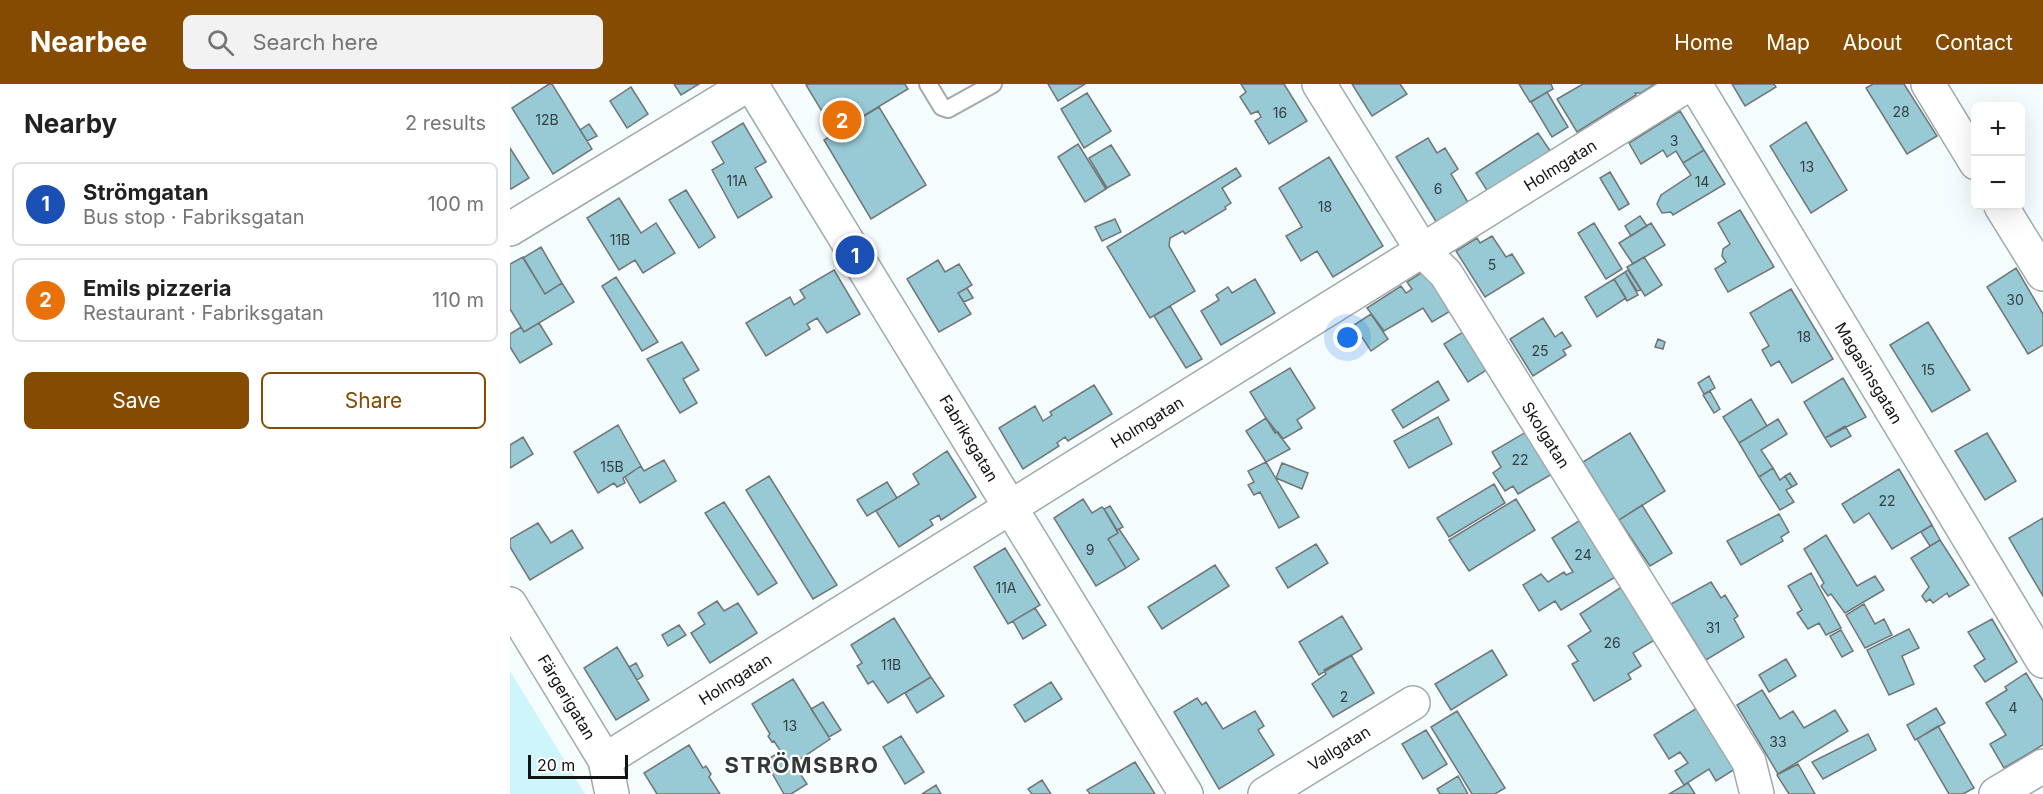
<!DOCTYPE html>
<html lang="en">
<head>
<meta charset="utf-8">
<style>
  body { margin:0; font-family:Inter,sans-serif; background:#f2f2f2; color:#202124 }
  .controls { position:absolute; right:18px; top:18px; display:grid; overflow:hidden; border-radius:9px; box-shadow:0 6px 24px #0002 }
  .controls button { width:54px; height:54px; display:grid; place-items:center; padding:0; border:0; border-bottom:2px solid #e0e0e0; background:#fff; color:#202124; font:30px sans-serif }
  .scale { position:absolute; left:18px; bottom:15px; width:100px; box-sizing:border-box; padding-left:6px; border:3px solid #111314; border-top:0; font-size:16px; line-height:21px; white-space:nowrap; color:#111314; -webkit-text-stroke:4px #fff; paint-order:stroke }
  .you { position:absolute; left:838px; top:254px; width:21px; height:21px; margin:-15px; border:4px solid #fff; border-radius:50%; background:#1a73e8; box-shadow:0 0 0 9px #1a73e833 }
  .badge { display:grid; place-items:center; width:39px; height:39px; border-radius:50%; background:#854b02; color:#fff; font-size:20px; font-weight:700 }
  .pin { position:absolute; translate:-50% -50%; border:3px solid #fff; box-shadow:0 2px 6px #0006 }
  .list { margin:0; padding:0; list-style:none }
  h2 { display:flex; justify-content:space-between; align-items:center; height:78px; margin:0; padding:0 24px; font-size:26px }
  h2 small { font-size:20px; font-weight:400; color:#757577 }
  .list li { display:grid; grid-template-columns:39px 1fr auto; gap:18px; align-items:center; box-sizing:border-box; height:84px; margin:0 12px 12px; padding:0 12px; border:2px solid #e0e0e0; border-radius:9px }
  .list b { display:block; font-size:22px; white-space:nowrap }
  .list p { margin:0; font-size:20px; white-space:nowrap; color:#757577 }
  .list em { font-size:20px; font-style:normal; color:#757577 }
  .actions { display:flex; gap:12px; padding:18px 24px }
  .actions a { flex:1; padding:14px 0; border:2px solid #854b02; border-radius:9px; text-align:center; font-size:21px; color:#854b02 }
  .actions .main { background:#854b02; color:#fff }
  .icon { flex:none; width:33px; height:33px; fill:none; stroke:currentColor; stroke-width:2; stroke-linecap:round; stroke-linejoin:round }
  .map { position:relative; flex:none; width:1533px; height:710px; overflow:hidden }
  header { display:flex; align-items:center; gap:36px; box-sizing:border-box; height:84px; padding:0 30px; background:#854b02; color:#fff }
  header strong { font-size:28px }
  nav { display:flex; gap:33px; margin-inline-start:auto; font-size:21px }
  .search { width:420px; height:54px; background:#f2f2f2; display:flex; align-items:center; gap:15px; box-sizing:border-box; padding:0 21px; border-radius:9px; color:#757577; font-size:22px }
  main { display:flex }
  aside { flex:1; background:#fff }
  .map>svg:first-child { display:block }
  .green { fill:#cef4fc }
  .building { fill:#98cad5; stroke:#707677; stroke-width:1.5 }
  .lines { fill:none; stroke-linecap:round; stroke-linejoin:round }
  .lane-casing { stroke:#a3a9ab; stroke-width:20 }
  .street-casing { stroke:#a3a9ab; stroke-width:36 }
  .lane { stroke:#fff; stroke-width:16 }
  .street { stroke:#fff; stroke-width:33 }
  .labels { text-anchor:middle; stroke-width:4.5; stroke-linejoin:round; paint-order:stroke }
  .number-label { font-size:14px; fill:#334144 }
  .street-label { font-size:16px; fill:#111314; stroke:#fff }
  .district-label { font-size:22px; font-weight:bold; letter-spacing:1.5px; fill:#323839; stroke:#fff }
</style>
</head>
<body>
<header>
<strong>Nearbee</strong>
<div class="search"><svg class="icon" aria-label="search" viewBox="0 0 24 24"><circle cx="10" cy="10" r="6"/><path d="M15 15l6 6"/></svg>Search here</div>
<nav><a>Home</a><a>Map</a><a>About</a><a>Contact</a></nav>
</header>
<main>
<aside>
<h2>Nearby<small>2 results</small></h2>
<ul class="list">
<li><span class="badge" style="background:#1a4fb4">1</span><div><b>Strömgatan</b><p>Bus stop · Fabriksgatan</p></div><em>100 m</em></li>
<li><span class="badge" style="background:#e8710a">2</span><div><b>Emils pizzeria</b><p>Restaurant · Fabriksgatan</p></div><em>110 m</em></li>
</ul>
<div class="actions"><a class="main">Save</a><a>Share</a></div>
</aside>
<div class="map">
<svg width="1533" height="710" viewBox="0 0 1533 710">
  <rect width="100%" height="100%" fill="#f5fcfd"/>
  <path class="green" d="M0,587L75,710H0Z"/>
  <path class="building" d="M39,0H42L82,65L43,90L2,24Z
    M164,0H189L171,11Z
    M299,0H395L398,5L325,49L296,1Z
    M538,0H575L548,17Z
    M731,0H774L797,37L759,60L745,37L751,33L748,27L741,30L730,13L736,8Z
    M842,0H890L897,10L862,32Z
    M1009,0H1041L1043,5L1020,18Z
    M1073,0H1145L1131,9H1125L1126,11L1067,48L1047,15Z
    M1222,0H1264L1266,3L1235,22Z
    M1363,0H1394L1427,52L1397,70L1356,4Z
    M121,3L138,30L117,44L100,17Z
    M1037,8L1058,43L1042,53L1021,18Z
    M577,9L601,47L574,64L551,25Z
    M369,23L416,101L361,135L314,56Z
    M1170,27L1194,66L1173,79L1166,67L1157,73L1153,66L1131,80L1119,59Z
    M1296,38L1337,106L1301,129L1260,62Z
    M233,39L256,78L245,84L262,113L228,134L202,86L214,79L202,58Z
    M79,40L87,52L77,57L70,46Z
    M1028,49L1041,68L978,108L966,89Z
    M918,54L927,69L935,64L948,85L941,90L959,120L927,139L886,73Z
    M568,60L596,105L575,118L548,73Z
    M601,61L620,91L597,104L579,74Z
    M0,64L19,94L1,105L0,104Z
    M1194,66L1215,100L1163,131L1161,128L1152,129L1147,120L1151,111L1181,91L1173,79Z
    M819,73L873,162L823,193L807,167L791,177L776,152L792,143L769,104Z
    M726,84L731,92L712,104L721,119L715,123L716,125L675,150L673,147L660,154L659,162L685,207L640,234L597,163Z
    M1100,88L1119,120L1109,126L1090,94Z
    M176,106L205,153L189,164L159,116Z
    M109,114L131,149L146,139L165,169L133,189L125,176L109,186L77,134Z
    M1230,126L1264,183L1218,208L1205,185L1216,178L1212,172L1213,165L1220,160L1208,139Z
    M1130,132L1137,142L1121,152L1115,142Z
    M605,135L611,148L592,157L585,143Z
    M1084,139L1112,185L1096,195L1068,149Z
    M1141,139L1155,161L1123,180L1109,159Z
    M982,152L996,173L1002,170L1014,189L975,213L946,167L967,154L970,159Z
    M31,163L52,199L35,210L13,174Z
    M13,173L35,210L52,199L64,218L14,248L0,225V180Z
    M1134,173L1152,201L1135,212L1117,183Z
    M428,176L435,188L449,180L462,201L448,209L461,230L429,248L397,195Z
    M1506,184L1533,230V261L1518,270L1477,203Z
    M917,185L942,226L922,238L913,224L874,247L857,224L891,202L896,209L902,205L897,198Z
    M324,186L350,230L317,249L307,234L297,240L300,245L256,272L236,239L280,213L284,221L295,214L290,206Z
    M1118,186L1131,206L1127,207L1115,188Z
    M1115,188L1128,211L1117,217L1104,195Z
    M106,193L148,258L132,267L92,202Z
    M745,195L765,229L711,261L691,227L709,216L706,211L718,203L722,209Z
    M1104,195L1116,214L1087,233L1075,213Z
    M457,204L463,214L454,218L448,209Z
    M1281,205L1323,275L1282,299L1269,277L1261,282L1252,266L1259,262L1240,229Z
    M660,222L692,275L676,284L644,232Z
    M861,230L878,255L861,267L844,241Z
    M1033,234L1045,253L1052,248L1061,262L1053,266L1056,271L1023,292L1000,255Z
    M1418,238L1460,306L1422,328L1380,261Z
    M29,239L42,260L10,279L0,263V250L11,243L14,248Z
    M956,246L978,285L958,298L934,260Z
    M1148,255L1155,258L1153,265L1145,263Z
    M172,258L189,286L173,295L187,319L170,329L137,275Z
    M780,284L805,324L787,336L792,344L773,355L768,348L765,349L740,308Z
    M1199,292L1205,304L1194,310L1188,299Z
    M1333,294L1356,333L1315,354L1294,318Z
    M928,297L939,316L893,344L882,326Z
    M584,301L602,330L558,357L555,353L547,359L549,362L513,385L489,344L525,322L533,337L542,331L540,328Z
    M1200,307L1210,325L1204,329L1193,311Z
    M1241,315L1257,342L1229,359L1213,333Z
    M928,333L942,360L899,384L884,357Z
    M756,334L780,365L756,378L736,347Z
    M1268,335L1277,350L1251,366L1263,384L1249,393L1229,359Z
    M108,341L131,382L113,394L115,399L107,403L104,399L88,409L64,368Z
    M1335,342L1341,352L1321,363L1315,354Z
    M1016,348L1042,390L1008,410L1003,402L995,407L983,389L991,383L982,368Z
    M1120,349L1155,407L1109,436L1073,378Z
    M1477,349L1506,397L1475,416L1445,367Z
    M13,353L23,370L0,384V361Z
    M437,367L466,413L431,436L429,431L420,436L423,441L389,463L366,427L409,400L403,390Z
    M154,376L166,397L130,419L115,393L131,382L134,387Z
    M756,378L789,433L769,444L750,408L744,411L738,401L744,398L738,387Z
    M772,379L798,389L792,405L766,394Z
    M1263,384L1270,396L1275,392L1282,403L1276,406L1284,418L1270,426L1249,393Z
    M1389,385L1422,441L1382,465L1359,429L1344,439L1332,420Z
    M1280,389L1287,400L1282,403L1275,392Z
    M259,392L327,501L303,515L236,406Z
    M377,398L387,414L357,432L347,416Z
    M984,400L995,419L939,453L927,434Z
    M573,415L582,429L592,423L594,425L608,449L598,455L616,484L586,502L544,434Z
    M1006,415L1025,446L959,487L939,456Z
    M214,418L267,499L248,511L195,429Z
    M1132,421L1162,469L1140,482L1109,436Z
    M600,422L613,443L607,446L594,425Z
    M1269,430L1279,448L1271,453L1273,457L1231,481L1217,457Z
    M1533,434V512L1499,454Z
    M1072,435L1107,492L1051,526L1045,517L1029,527L1013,501L1031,490L1038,498L1054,488L1056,491L1063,488L1042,454Z
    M28,439L41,459L62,446L73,464L20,496L0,463V455Z
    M1422,441L1430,456L1420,462L1411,448Z
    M609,445L629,475L616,484L598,455L608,449L607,446Z
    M1316,451L1347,502L1365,492L1374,506L1335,529L1321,510L1318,512L1311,502L1314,499L1294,465Z
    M1430,456L1459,501L1439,513L1437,509L1423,519L1420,515L1416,518L1412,512L1419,503L1401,474Z
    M806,460L818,479L778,504L766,484Z
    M495,464L530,521L498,540L464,483Z
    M705,481L719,502L652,545L638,523Z
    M1301,489L1331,544L1316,551L1309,539L1298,545L1287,529L1292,526L1278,502Z
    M1201,498L1211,514L1215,511L1228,532L1224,535L1234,553L1196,576L1161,520Z
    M1113,502L1146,555L1123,569L1131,582L1118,590L1121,595L1084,617L1062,580L1068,577L1058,562L1081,547L1070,530Z
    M207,517L214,527L228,519L247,549L200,579L181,549L195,540L188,529Z
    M1354,520L1365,540L1374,535L1382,551L1355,564L1336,531Z
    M525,524L536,541L513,555L503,537Z
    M832,532L852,565L809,591L789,558Z
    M384,534L421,593L378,619L363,597L358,600L347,582L352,579L341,561Z
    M1482,535L1507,578L1475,598L1464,582L1475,575L1458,548Z
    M169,541L176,551L158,562L152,551Z
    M1399,545L1409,564L1392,572L1404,600L1379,611L1357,566Z
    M1331,546L1343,567L1332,573L1320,552Z
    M107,563L139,616L106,636L74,584Z
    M982,566L997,591L941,626L925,600Z
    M841,571L864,609L823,633L802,600L816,590L814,586Z
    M1276,575L1286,592L1259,608L1249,591Z
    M126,579L133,592L127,596L119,583Z
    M1516,589L1533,617V661L1494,684L1480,660L1496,651L1476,619L1497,606L1495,603Z
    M421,593L434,612L407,629L395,609Z
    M283,595L320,655L280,682L264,657L262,658L258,652L260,650L242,620Z
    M541,598L552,615L515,638L504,621Z
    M1252,606L1270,635L1283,627L1294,644L1325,626L1338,647L1268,690L1227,621Z
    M687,614L692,621L696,618L713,645L745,627L754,642L748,646L764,671L709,705L664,628Z
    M313,618L331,646L319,653L301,625Z
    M1187,624L1225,685L1206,697L1199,685L1174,701L1165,687L1178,679L1170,668L1159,675L1144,651Z
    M1426,624L1435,639L1405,656L1397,641Z
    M947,627L995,704L985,710H962L921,643Z
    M1428,642L1464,704L1453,710H1439L1407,655Z
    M916,646L937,680L913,695L892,660Z
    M1358,650L1366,666L1313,695L1302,678Z
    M391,652L414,688L395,700L373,663Z
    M179,661L193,684L196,682L201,690L199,693L210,710H147L134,689Z
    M271,667L280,682L283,679L297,700L281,710H274L255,677Z
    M625,678L645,710H580L577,706Z
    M1288,680L1305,710H1279L1267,691Z
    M948,692L958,710H930L927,705Z
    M532,696L541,710H522L518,705Z
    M1178,699L1185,710H1159Z
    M426,701L431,710H412Z"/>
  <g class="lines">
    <g class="lane-casing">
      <path id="lane" d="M418,0L432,23L438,25L483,0"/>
    </g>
    <g class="street-casing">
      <path id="street" d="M241,0L676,710
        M809,0L912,166L936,190L1239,678L1247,710
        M1185,0L1533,577
        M1418,0L1466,79
        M1491,122L1533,190
        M0,145L239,0
        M0,520L95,676L102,710
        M95,676L1179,0
        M755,710L903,619
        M1486,710L1533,682"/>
    </g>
    <use href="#lane" class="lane"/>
    <use href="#street" class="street"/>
  </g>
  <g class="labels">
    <g class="number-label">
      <text x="1391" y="33">28</text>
      <text x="770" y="34">16</text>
      <text x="37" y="41">12B</text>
      <text x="1164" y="62">3</text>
      <text x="1297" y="88">13</text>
      <text x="227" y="102">11A</text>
      <text x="1192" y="103">14</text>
      <text x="928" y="110">6</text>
      <text x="815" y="128">18</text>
      <text x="110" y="161">11B</text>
      <text x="982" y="186">5</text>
      <text x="1505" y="221">30</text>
      <text x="1294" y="258">18</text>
      <text x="1030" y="272">25</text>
      <text x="1418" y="291">15</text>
      <text x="1010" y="381">22</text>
      <text x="102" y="388">15B</text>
      <text x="1377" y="422">22</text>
      <text x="580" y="471">9</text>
      <text x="1073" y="476">24</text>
      <text x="496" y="509">11A</text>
      <text x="1203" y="549">31</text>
      <text x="1102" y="564">26</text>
      <text x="381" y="586">11B</text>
      <text x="834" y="618">2</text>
      <text x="1503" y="629">4</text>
      <text x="280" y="647">13</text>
      <text x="1268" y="663">33</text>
    </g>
    <g class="street-label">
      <text transform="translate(1050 81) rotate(-32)" y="6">Holmgatan</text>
      <text transform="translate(1359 289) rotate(59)" y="6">Magasinsgatan</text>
      <text transform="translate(637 338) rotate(-32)" y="6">Holmgatan</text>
      <text transform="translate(1036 351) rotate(58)" y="6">Skolgatan</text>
      <text transform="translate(459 354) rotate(59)" y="6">Fabriksgatan</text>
      <text transform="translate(225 595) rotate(-32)" y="6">Holmgatan</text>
      <text transform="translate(57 613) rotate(59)" y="6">Färgerigatan</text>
      <text transform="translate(829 664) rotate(-32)" y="6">Vallgatan</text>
    </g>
    <g class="district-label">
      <text x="292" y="689">STRÖMSBRO</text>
    </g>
  </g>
</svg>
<div class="controls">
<button>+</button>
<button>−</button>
</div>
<div class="scale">20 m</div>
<div class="you"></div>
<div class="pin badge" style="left:345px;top:171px;background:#1a4fb4">1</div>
<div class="pin badge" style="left:332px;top:36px;background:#e8710a">2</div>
</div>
</main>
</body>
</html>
